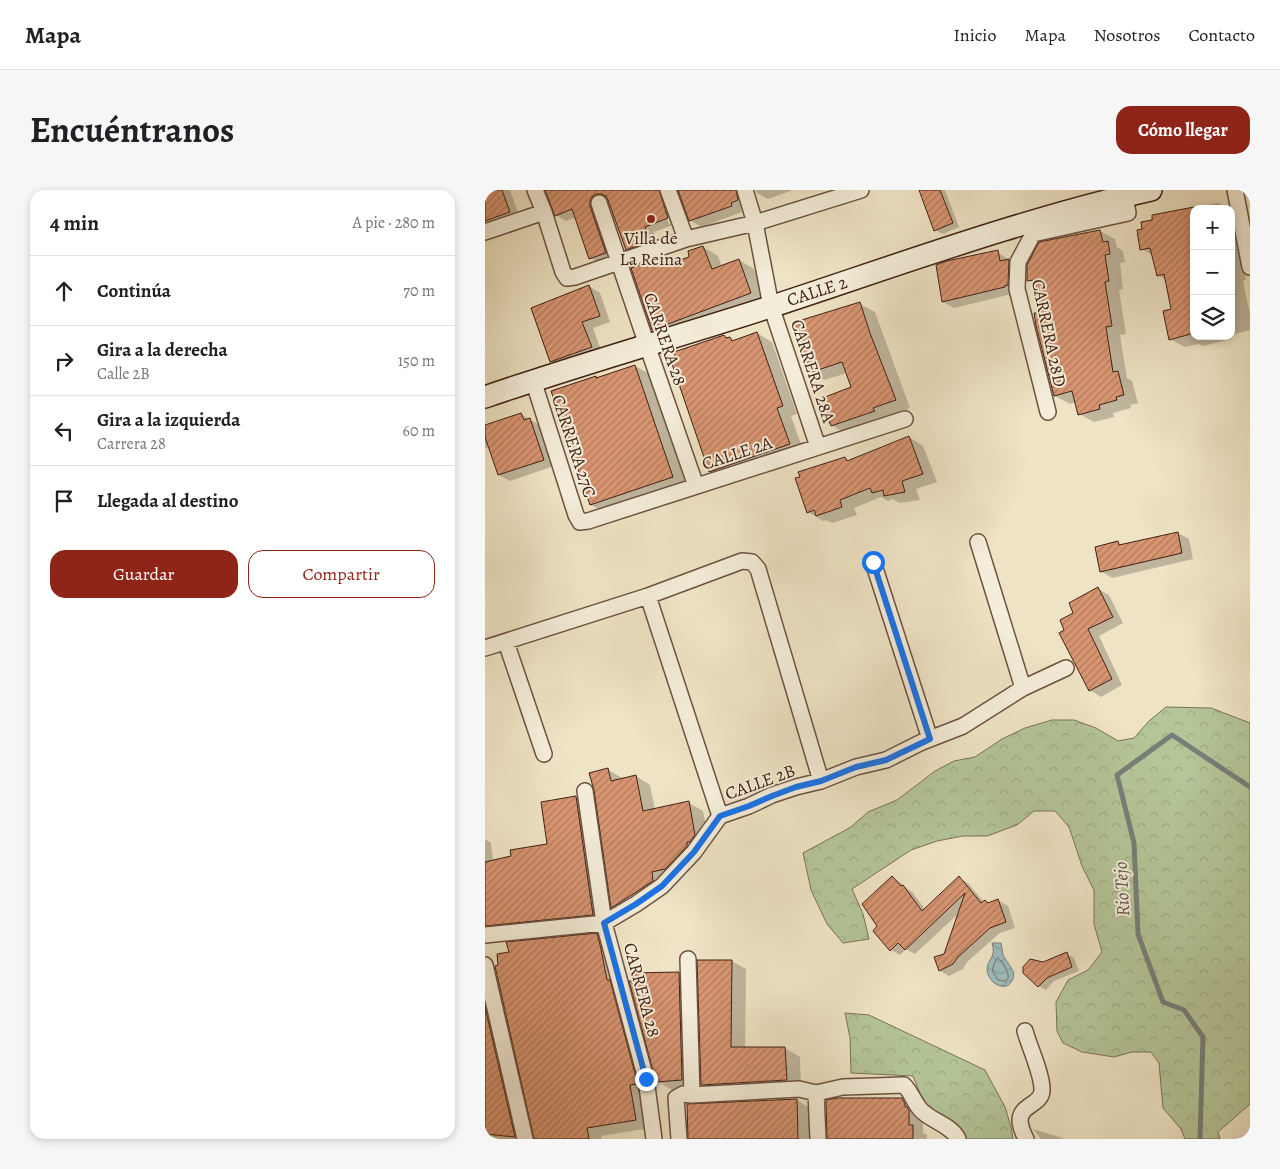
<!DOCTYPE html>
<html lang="es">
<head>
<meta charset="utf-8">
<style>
  body { margin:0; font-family:Alegreya,serif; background:#f6f6f6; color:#202124 }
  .controls { position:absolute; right:15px; top:15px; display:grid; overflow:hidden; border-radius:10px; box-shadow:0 2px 8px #0003 }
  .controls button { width:45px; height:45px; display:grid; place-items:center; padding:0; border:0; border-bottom:1px solid #e0e0e0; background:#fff; color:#202124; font:25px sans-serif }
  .stop { position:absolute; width:15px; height:15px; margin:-11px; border:4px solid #1a73e8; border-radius:50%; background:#fff }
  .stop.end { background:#1a73e8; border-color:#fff; box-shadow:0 1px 5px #0008 }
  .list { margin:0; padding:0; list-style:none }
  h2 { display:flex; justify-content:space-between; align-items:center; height:65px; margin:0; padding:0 20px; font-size:21px }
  h2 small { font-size:16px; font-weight:400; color:#757577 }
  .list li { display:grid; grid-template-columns:32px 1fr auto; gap:15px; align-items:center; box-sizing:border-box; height:70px; padding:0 20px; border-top:1px solid #e0e0e0 }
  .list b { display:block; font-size:19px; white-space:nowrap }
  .list p { margin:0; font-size:16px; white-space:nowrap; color:#757577 }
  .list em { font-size:16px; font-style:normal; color:#757577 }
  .actions { display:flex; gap:10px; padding:15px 20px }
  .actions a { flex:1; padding:11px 0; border:1px solid #8f2418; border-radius:15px; text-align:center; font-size:18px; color:#8f2418 }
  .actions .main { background:#8f2418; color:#fff }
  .icon { flex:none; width:28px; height:28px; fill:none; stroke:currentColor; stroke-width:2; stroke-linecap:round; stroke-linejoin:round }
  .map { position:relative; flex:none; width:765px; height:949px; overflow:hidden; border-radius:15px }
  header { display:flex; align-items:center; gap:30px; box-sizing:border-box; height:70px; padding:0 25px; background:#fff; border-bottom:1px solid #e0e0e0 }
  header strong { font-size:24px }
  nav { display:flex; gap:28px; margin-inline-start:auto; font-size:18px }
  .intro { display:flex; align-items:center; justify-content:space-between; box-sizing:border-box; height:120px; padding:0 30px }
  h1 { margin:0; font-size:35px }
  .button { padding:12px 22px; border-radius:15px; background:#8f2418; color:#fff; font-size:18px; font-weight:700 }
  main { display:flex; gap:30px; padding:0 30px }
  aside { flex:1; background:#fff; border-radius:15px; box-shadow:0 2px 8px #0003 }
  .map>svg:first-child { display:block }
  .forest { fill:url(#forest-crowns); stroke:#7a7356 }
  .water { fill:url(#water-waves); stroke:#787e79 }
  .shadow { fill:#0003; fill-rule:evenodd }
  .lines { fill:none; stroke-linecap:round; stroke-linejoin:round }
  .shore { stroke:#6e6e68; stroke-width:1 }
  .stream { stroke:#787e79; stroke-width:5 }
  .building { fill:url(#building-hatch); stroke:#402114 }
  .street-casing { stroke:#6c5240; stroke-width:18 }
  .secondary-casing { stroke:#402114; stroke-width:24 }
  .street { stroke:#f4edd9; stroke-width:15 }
  .secondary { stroke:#f4edd9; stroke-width:21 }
  .route { stroke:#1a73e8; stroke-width:6 }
  .poi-dot { fill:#8f2418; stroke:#f4edd9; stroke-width:2 }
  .labels { text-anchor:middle; stroke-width:4; stroke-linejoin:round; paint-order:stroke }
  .poi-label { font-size:18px; fill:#402114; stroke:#f4edd9 }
  .street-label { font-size:18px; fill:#402114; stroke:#f4edd9 }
  .water-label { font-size:19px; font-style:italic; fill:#5c5047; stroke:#f4edd9 }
</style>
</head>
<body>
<header>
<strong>Mapa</strong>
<nav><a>Inicio</a><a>Mapa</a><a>Nosotros</a><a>Contacto</a></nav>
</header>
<div class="intro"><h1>Encuéntranos</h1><a class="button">Cómo llegar</a></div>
<main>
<aside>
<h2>4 min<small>A pie · 280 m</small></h2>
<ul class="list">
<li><svg class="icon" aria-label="ahead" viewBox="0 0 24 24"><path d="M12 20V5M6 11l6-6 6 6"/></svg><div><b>Continúa</b></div><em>70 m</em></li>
<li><svg class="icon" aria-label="right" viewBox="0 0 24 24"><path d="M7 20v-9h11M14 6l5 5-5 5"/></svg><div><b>Gira a la derecha</b><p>Calle 2B</p></div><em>150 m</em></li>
<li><svg class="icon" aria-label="left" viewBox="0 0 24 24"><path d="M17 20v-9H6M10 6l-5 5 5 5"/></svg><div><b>Gira a la izquierda</b><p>Carrera 28</p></div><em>60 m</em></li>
<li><svg class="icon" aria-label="arrive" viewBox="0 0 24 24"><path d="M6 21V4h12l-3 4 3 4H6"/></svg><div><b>Llegada al destino</b></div></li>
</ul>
<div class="actions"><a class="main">Guardar</a><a>Compartir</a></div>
</aside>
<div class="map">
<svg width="765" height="949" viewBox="0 0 765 949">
  <defs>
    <pattern id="forest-crowns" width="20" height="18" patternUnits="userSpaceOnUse" patternTransform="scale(1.25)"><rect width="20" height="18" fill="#b4c598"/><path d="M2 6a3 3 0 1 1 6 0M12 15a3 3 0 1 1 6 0" fill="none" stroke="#9ca982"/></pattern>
    <pattern id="water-waves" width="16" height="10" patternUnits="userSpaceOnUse" patternTransform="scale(1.25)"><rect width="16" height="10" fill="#9dbcbd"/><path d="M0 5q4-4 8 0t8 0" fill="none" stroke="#88a1a2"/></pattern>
    <pattern id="building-hatch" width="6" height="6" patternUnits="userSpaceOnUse" patternTransform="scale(1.25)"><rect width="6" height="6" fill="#d89572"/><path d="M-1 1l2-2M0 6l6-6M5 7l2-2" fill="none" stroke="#b1795c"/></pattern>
  </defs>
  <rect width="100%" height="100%" fill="#eee3c4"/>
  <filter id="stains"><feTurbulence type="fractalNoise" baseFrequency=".004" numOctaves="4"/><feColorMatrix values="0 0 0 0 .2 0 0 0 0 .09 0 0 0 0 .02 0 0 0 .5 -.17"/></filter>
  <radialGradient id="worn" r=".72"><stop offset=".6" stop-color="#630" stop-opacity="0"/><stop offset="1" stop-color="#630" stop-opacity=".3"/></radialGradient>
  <path class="forest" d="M681,517L726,518L765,533V914L733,942L735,949H700L696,939L678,918L674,873L666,862H647L629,867L597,862L578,853L572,841L571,812L583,790L603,780L617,762L609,734V700L597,676L584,637L570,621H549L532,635L502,646H478L452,651L426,660L367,699L378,724L384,749L358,753L342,734L326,700L318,663L366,637L383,622L412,610L450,581L469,571L490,567L517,549L540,538L567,530H589L611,538L633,551L649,548L664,531Z
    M360,823L384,825L500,880L520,917L526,937L528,949H478L442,921L428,886L366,883L365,848Z"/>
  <path class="water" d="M507,753H516C517,757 517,761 518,765C522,774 534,782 526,792C524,796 520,797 516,796C509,795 502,787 502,779C502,769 512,768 507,753Z"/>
  <path class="shadow" d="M0,0H25L35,28L0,39Z
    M61,0H177L193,33L169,42L174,57L152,65L142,59L124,9L121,10L117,13L131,69L116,74L105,68L91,27L81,31L71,25ZM176,13H179L187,33L184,34Z
    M201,0H264V16L256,19L257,22L216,37L205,30Z
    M271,0H308L283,9L272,3Z
    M435,0H460L474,37L458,44L450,40Z
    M733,13L744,19H709V146H745L746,149L718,156L714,154L700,157L685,149L687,120L681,90L673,85L669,66L657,59L659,40L669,31L668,26Z
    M746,20L753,24L761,90L758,91L765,124V140L746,145Z
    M615,41L630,49L632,57L638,61L640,72L635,73L638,99L634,100L641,144L635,145L642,188L647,191L653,213L645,215L646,218L628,223L629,227L609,232L594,224L591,212L585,214L570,206L550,94L543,90Z
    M218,57L233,66L237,77L254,70L269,79L280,111L183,148L168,139L171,70L174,72L178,71L184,75L206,68Z
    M512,62L535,77L531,103L469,118L458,112Z
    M104,96L115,103L125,132L108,138L117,163L77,178L66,171Z
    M375,114L390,122L425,218L402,227L404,229L362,244L339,231L367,197L362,183L339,190L325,182Z
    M272,143L287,152L312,224L306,226L319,262L239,290L225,281L239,146L251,151Z
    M150,176L165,184L202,296L121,323L106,315L111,187L113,189Z
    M36,224L56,236L69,276L25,291L14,285L6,260L0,257V236Z
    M424,247L438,256L452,292L431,299L435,310L414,313L408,309L403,311L396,307L369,318L372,325L347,333L341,330L338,331L323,322L360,268L365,271Z
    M693,343L704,349L708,369L627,388L616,381L632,352L638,356Z
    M613,399L624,405L638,433L614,446L637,495L616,507L605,500L581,440L589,423Z
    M122,579L137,588L138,590L151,586L165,595L170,619L204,613L218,621L224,653L142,725L127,717Z
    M91,607L106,616L123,733L0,751V649L6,653L8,671L27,667L64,655Z
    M407,687L416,693L421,698L427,702L440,719L474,688L483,693L499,712L500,711L505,714L513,710L523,716L530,738L515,743L482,772L478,779L464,786L455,781L451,768L460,765L475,722L430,764L421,759L415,765L406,760L394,736Z
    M112,744L127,753L165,938L116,946L117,949H51Z
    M582,764L589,768L594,781L569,791L561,800L554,796L558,773Z
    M247,771L261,779L260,858H300L315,867L316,898L232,903L217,894Z
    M0,777L41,949H0Z
    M194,783L208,792L211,897L187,900L172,891L151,792Z
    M417,909L432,918L438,929V943L442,945V949H343Z
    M312,910L326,919L327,949H204Z
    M548,939L577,948L579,949H556Z"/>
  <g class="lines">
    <path class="shore" d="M513,768C522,775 531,798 512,789L507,780L511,770Z"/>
    <path class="stream" d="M715,949L718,847L699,820L678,812L653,744L649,653L632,585L687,545L765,597"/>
  </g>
  <path class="building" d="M0,0H17L25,22L0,31Z
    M60,0H174L183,28L160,37L165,51L141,60L123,10L121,6L116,4H111L107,7L105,11V16L121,63L104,69L87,19L70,26Z
    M193,0H251L253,10L246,13L247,16L204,31Z
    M434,0H455L468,33L449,41Z
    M709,17V143L684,150L678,121L686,119L679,84L672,86L665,58L655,60L652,40L657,39L656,32L667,30V25Z
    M615,40L618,52L623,51L625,64L620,65L624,91L620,92L627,136L621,137L628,182L633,181L639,205L631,207L632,210L614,215L615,219L593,225L587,201L569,206L551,136L549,123H553L548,90L542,91V75L554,52Z
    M218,56L227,79L254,69L266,103L167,140L146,78L171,69L172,72L178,70L180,75L204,67L203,61Z
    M513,60L515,71L524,69L523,95L520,96V97L457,112L451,75L462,71Z
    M104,95L115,126L97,132L107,157L65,172L46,118Z
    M375,112L385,143L411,210L388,218L390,221L346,236L344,230L338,232L333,219L338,217L335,209L366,197L357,172L324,183L307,136L311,135L310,132Z
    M272,142L298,216L292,218L305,254L224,282L185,168L190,166L189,162L239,145L241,148L245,147L247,151Z
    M150,175L188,287L105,315L66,201L111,186V188Z
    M36,223L39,230L45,228L59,270L13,285L0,247V235Z
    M424,246L438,284L417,291L420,302L399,306L398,300L387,303L385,298L355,310L357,317L331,326L329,320L322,323L310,288L315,287L313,282L360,267L362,271Z
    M693,342L697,363L615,382L610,357L633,351L634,355Z
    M613,397L628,427L603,439L627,489L604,501L574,443L579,440L575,430L588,423L584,413Z
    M123,578L126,591L151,585L158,621L204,611L210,645L205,652H202V656L180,679L167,682L168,691L126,718L109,600L104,583Z
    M91,606L108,725L0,736V672L26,666L25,660L62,654L56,612Z
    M407,686L416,696L418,695L437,721L474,686L496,713L500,710L503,713L513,709L521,732L505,738L473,767L468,774L454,781L449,767L459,764L480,703L420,760L413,753L405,761L388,741L392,736L377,714Z
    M112,743L116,759L122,790H125L152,891V894L145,895L151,930L102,938L104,949H49L10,776L13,775L12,764L24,762L21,752Z
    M582,762L587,777L562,788L553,797L538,783V777L545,769L558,772Z
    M212,770H247L246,857H300L302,890L216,895Z
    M194,782L197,890L171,892L144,791H150L148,783Z
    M0,817L30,947L0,944Z
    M352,908H417L420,914V917H422L424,920V935H428V949H342L341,910Z
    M312,909L313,949H203L202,914Z"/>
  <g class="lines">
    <g class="street-casing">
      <path id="street" d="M50,0L59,22L78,82L82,88L90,87L201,49L270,33L376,0
        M183,0L201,49
        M260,0L270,33L286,116L333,257
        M750,0L765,77
        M114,13L162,155L211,296
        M0,42L59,22
        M48,190L91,325L95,332L103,331L420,229
        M563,222L532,99L533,72L548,44L643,23L640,6
        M493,352L538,498
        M388,372L445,549
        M163,406L235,626
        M21,452L59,564
        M0,458L163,406L257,371L267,372L273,379L336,591
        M100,601L119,733L161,889L169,949
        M0,745L119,733L151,714L177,696L209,662L235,626L264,616L287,605L311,597L336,591L371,577L401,570L437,552L478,536L538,498L581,478
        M203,769L207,905
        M0,775L40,949
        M540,841C544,856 558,886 557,901C556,915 536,914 535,930C535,937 538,943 541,949
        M331,903L333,949
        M194,949L191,908L198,904L207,905L314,899L331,903L358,897L419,895C426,902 429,912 435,919C445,931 467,935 473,949"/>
    </g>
    <g class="secondary-casing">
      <path id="secondary" d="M0,207C95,174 192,147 288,116C413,75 538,29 666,0"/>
    </g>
    <use href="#street" class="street"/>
    <use href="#secondary" class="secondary"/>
  </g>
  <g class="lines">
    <path class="route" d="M161,889L119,733L151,714L177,696L209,662L235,626L264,616L287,606L311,597L336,591L371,577L401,570L445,549L388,372"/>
  </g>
  <circle class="poi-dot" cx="166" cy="29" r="5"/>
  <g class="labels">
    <g class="poi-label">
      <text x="166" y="54">Villa de<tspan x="166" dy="21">La Reina</tspan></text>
    </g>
    <g class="street-label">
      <text transform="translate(332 101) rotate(-18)" y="6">CALLE 2</text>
      <text transform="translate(564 143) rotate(78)" y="6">CARRERA 28D</text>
      <text transform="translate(180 149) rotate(71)" y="6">CARRERA 28</text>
      <text transform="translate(328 181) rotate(72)" y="6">CARRERA 28A</text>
      <text transform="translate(89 256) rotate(72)" y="6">CARRERA 27C</text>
      <text transform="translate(252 263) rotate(-18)" y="6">CALLE 2A</text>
      <text transform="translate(275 592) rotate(-20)" y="6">CALLE 2B</text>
      <text transform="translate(157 800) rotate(75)" y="6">CARRERA 28</text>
    </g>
    <g class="water-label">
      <text transform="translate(636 699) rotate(-93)" y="7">Rio Tejo</text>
    </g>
  </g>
  <rect width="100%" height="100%" filter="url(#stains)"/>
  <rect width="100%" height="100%" fill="url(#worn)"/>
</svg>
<div class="controls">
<button>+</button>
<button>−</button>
<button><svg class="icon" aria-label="layers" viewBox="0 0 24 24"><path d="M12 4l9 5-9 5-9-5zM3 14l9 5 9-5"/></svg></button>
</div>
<div class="stop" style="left:388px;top:372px"></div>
<div class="stop end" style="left:161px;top:889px"></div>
</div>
</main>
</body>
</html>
